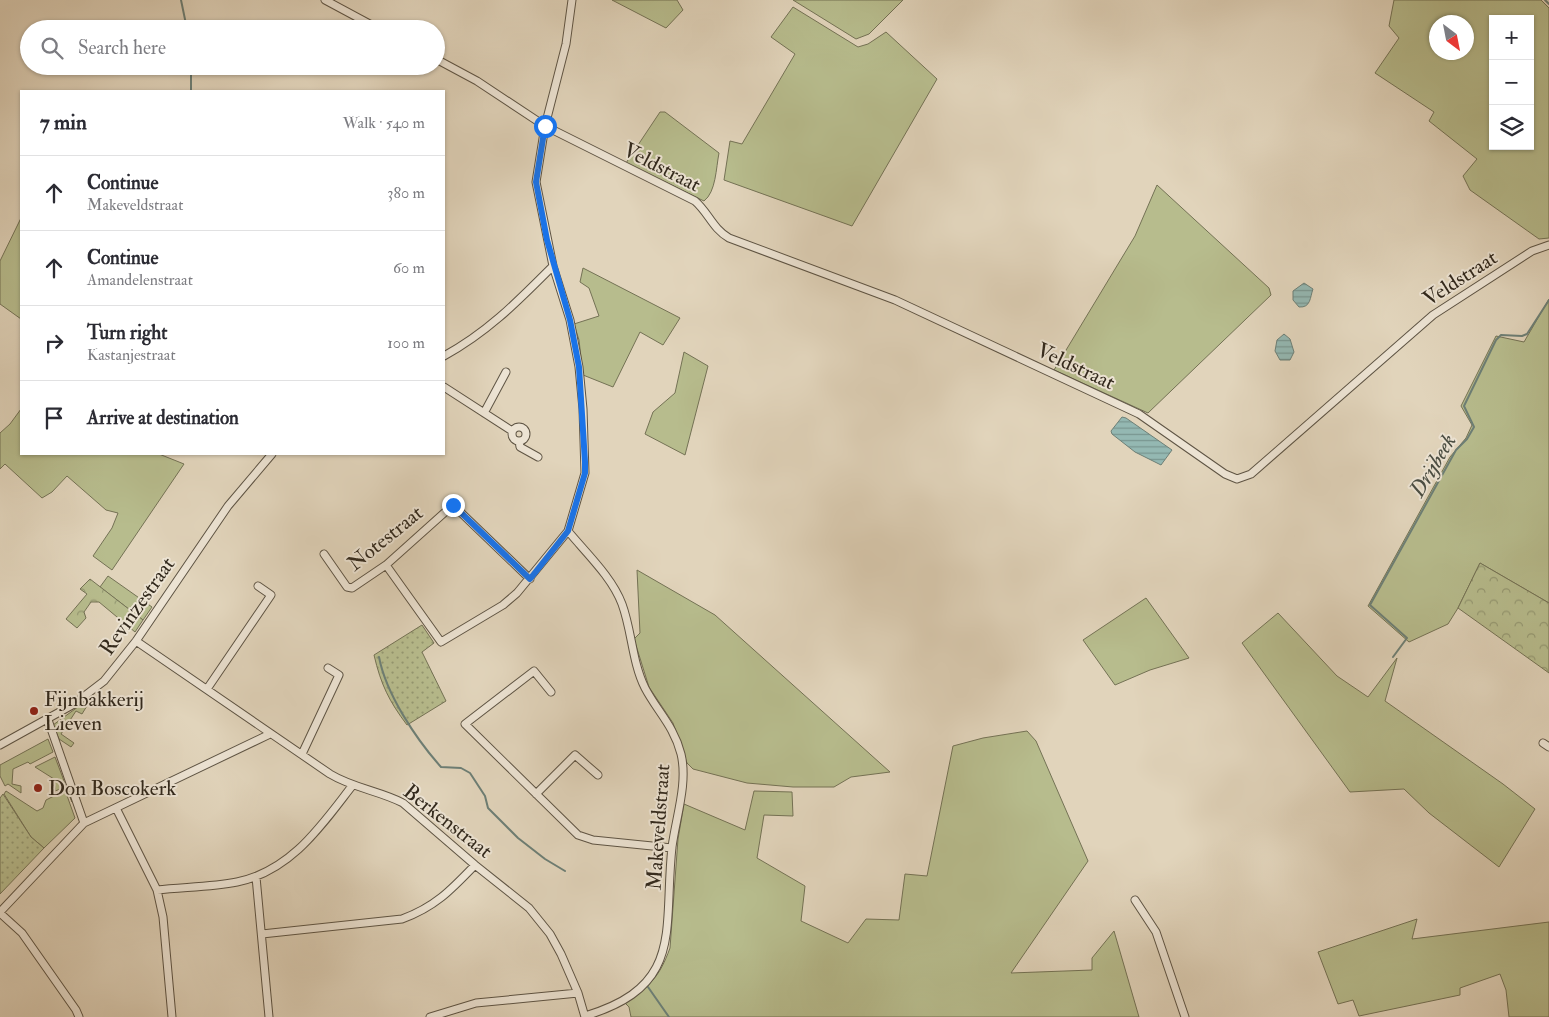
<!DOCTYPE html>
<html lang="en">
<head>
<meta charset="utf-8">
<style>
  body { margin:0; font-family:"IM FELL Double Pica",serif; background:#f2f2f3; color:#2b2b33 }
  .controls { position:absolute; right:15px; top:15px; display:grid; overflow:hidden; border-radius:0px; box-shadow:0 1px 4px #0004 }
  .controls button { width:45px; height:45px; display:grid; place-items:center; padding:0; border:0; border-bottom:1px solid #e1e1e2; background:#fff; color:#2b2b33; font:25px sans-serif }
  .compass { position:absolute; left:1429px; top:15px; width:45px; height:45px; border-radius:50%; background:#fff; box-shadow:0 1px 4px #0004; rotate:148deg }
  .stop { position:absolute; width:15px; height:15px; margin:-11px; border:4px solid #1a73e8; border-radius:50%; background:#fff }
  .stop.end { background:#1a73e8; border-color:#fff; box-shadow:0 1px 5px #0008 }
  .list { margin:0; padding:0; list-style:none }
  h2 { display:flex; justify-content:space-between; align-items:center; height:65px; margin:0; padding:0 20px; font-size:21px }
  h2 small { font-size:16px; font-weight:400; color:#7c7c81 }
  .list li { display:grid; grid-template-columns:32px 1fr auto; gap:15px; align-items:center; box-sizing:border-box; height:75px; padding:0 20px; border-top:1px solid #e1e1e2 }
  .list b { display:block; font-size:19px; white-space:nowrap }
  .list p { margin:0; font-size:16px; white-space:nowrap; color:#7c7c81 }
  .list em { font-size:16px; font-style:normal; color:#7c7c81 }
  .icon { flex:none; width:28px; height:28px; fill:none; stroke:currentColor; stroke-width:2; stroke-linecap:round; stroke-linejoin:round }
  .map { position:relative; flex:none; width:1549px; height:1017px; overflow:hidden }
  .search { position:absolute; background:#fff; box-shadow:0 1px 4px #0004; left:20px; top:20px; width:425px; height:55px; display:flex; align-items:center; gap:12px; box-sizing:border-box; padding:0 18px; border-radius:28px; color:#7c7c81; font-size:19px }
  .panel { position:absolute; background:#fff; box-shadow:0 1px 4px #0004; left:20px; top:90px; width:425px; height:365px; border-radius:0px }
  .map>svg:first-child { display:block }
  .grass { fill:#b7bc8d; stroke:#747255; fill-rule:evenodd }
  .forest { fill:url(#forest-crowns); stroke:#747255 }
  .park { fill:url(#park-dots); stroke:#747255 }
  .water { fill:url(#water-rules); stroke:#6d7f76 }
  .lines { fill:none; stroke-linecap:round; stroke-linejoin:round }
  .stream { stroke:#6d7f76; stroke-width:2 }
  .street-casing { stroke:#5e5444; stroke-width:9 }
  .street { stroke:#ece3d3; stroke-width:7 }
  .route { stroke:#1a73e8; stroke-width:6 }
  .poi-dot { fill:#8f2418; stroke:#ece3d3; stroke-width:2 }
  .labels { text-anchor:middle; stroke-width:4; stroke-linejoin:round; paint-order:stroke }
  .street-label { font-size:21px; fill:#32291d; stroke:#ece3d3 }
  .poi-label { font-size:21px; fill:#32291d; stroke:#ece3d3; text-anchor:start }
  .water-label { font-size:22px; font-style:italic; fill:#4a4d42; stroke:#ece3d3 }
</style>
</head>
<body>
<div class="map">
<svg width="1549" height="1017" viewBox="0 0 1549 1017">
  <defs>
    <pattern id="forest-crowns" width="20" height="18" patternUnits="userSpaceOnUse" patternTransform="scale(1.25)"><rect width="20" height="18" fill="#b7bc8d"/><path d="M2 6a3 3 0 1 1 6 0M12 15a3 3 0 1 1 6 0" fill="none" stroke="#959973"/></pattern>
    <pattern id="park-dots" width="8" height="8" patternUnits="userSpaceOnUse" patternTransform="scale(1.25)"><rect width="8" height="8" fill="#b7bc8d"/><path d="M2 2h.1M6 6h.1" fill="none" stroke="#959973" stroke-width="1.8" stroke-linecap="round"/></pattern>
    <pattern id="water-rules" width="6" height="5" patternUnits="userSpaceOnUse" patternTransform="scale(1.25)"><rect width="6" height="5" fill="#94b8b2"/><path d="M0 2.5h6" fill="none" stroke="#799690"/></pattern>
  </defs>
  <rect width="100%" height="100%" fill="#e1d4bb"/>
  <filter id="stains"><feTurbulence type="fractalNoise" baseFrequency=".004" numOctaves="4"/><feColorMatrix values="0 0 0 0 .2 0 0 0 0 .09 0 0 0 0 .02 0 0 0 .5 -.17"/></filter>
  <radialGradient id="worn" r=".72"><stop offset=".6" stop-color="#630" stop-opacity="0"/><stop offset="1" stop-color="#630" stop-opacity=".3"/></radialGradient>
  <path class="grass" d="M612,0H677L683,10L666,28Z
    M793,0H903L869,34L856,39Z
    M1394,0H1541L1549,8V238L1539,239L1470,190L1463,176L1477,159L1429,121L1434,112L1375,73L1399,38L1389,26ZM1493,19H1530V146H1493ZM1436,22H1466V52H1436Z
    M793,7L858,47L868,44L886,32L937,79L852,226L724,180L730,141L742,144L795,54L771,37Z
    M660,112H665L719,153C716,168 716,192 704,201L626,163Z
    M1157,185L1269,288L1271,295L1148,413L1054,370L1135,236Z
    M21,218V319L0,304V261Z
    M583,268L680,318L663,345L640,332L613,387L583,375L579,340L574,324L599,316L589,288L580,282Z
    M1549,299V603L1480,563L1458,608L1448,624L1409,642L1368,606L1450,457L1466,438L1472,425L1461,406L1496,336L1524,342Z
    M684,352L708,366L685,455L645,434L653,412L675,393Z
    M21,409V454H159L184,464L112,570L93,556L112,528L118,513L106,510L67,476L52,492L42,498L5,464L0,469V433L10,424Z
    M637,570L715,615L890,772L851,777L834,787H793L747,783L693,769L687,763L673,723L649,687L634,639L640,633Z
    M108,576L152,607L143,620L100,587Z
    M1146,598L1189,658L1150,670L1115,685L1083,640Z
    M1278,613L1337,676L1368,697L1397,658L1385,701L1503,784L1535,809L1499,867L1429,813L1404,789L1350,792L1242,643Z
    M93,696L82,714L76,711L61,734L74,743L71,747L59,739L53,725Z
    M1027,731L1036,741L1088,861L1011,973L1092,970V958L1114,931L1139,1017H631L629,1007L624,1002C650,986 659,978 670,948L678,839L684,804L745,830L754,791L792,792L793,816L764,815L757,858L805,886L801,921L848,943L866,919L899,920L905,874L927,876L953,746L983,738Z
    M48,739L53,752L30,764L28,762L13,769L12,784L21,786V793L8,784L5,786L0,776V765Z
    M55,757L72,802L66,787L55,791L54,779L35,767Z
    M65,790L75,818L44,848L31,837L4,794L6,791L37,811L43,808L46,800L56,795L55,793Z
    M1417,919L1412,939L1549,922V1017H1509L1506,990L1500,974L1460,988V995L1359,1016L1353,1000L1338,1004L1318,952Z"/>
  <path class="forest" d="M1480,563L1549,603V673L1458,608Z
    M90,579L143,620L135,632L99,602H91L84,612L86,618L77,628L66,619L87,594L80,589Z"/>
  <path class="park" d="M422,625L434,643L422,652L446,701L407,725C389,701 381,685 374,655Z
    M3,794L31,837L44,848L0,894V798Z"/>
  <path class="water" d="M1304,283L1313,289C1310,297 1311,308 1299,307L1293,300V291Z
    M1284,334L1290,339L1294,352L1290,360H1280L1275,351L1277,340Z
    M1122,417L1126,418L1172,450L1161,465L1135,452L1112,434L1111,431Z"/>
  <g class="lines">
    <path class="stream" d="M181,0L187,29
      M1545,0L1549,4
      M191,66V91
      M379,657C386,694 416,739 441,767L461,768L470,773L485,796L488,808L518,838L545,859L565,871
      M1393,657L1407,638L1370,605L1456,450L1467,439L1474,427L1464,406L1496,340L1501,335L1522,336L1527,334L1549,300
      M648,987L669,1017"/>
    <g class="street-casing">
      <path id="street" d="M325,0L379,29
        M572,0L566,44L545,126L536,182L553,266L570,320L579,367L583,409L585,473L568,531C586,553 612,577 622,604C632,631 632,662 645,688C657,711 674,726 681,754C688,783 676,817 672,847C663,930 685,986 585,1016
        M436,59L477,81L545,126L695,201C708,212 713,229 729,238L895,300L1139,414L1225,474L1237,479L1251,474L1433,315L1532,251L1549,245
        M444,356C488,332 518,301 553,266
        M444,387L512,431
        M484,413L506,372
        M512 434a7 7 0 1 1 14 0a7 7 0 1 1-14 0Z
        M519,441L520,447L538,457
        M324,554L347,587L352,588L386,565L453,505L530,579
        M386,565L441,642L503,605L517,593L568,531
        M136,641L330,774C353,788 380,791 403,803L475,865L529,908L550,934L561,954L578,993L585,1017
        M207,689L271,595L258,586
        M551,692L534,671L465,724L578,835L593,840L672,848
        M48,720L84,823
        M1543,743L1549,747
        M0,745L74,704L104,681L136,641L228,506L272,454
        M302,754L339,675L328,668
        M536,794L575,755L598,775
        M116,808L157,890L163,917L172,1017
        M256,877L269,1017
        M157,890C184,887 212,887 237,882C291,871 321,826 352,786
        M1135,900L1156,932L1185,1017
        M0,912L84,823L270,734
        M0,913L22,933L76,1010L79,1017
        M262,934L402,919C435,907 451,890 475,865
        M430,1017L476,1003L578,993"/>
    </g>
    <use href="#street" class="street"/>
  </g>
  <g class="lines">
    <path class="route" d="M453,505L530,579L568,531L585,473V462L579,367L570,320L547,240L536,182L545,126"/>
  </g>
  <g class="poi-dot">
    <circle cx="34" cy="711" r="5"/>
    <circle cx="38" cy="788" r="5"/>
  </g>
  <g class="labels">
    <g class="street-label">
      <text transform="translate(662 167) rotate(27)" y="7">Veldstraat</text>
      <text transform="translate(1460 278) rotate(-33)" y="7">Veldstraat</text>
      <text transform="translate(1076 366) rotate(25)" y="7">Veldstraat</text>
      <text transform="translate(385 538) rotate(-39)" y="7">Notestraat</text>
      <text transform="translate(137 606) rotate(-55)" y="7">Revinzestraat</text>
      <text transform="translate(448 821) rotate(38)" y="7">Berkenstraat</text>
      <text transform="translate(658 827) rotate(-86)" y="7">Makeveldstraat</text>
    </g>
    <g class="poi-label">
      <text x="44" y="706">Fijnbakkerij<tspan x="44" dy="24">Lieven</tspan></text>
      <text x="48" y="795">Don Boscokerk</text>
    </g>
    <g class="water-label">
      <text transform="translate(1432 465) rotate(-59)" y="8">Drijbeek</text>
    </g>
  </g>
  <rect width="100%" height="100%" filter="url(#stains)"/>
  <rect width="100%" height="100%" fill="url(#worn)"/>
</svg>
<div class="controls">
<button>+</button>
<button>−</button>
<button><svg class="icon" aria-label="layers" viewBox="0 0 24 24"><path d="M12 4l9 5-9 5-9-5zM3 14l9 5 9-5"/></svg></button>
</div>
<svg class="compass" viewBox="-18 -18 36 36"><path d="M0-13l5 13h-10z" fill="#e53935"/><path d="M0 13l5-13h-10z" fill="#7c7c81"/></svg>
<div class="stop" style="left:545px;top:126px"></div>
<div class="stop end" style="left:453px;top:505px"></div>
<div class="search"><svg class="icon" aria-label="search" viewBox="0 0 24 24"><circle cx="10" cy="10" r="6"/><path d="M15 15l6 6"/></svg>Search here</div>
<section class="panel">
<h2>7 min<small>Walk · 540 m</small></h2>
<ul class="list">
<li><svg class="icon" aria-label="ahead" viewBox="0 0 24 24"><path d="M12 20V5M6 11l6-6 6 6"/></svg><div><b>Continue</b><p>Makeveldstraat</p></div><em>380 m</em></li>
<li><svg class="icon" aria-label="ahead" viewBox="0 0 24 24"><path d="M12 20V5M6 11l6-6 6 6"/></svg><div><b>Continue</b><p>Amandelenstraat</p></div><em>60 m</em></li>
<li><svg class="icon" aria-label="right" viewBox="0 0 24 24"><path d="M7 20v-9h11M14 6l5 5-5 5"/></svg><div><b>Turn right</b><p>Kastanjestraat</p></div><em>100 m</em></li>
<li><svg class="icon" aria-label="arrive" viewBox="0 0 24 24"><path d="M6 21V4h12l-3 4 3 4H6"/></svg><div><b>Arrive at destination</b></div></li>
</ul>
</section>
</div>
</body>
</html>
